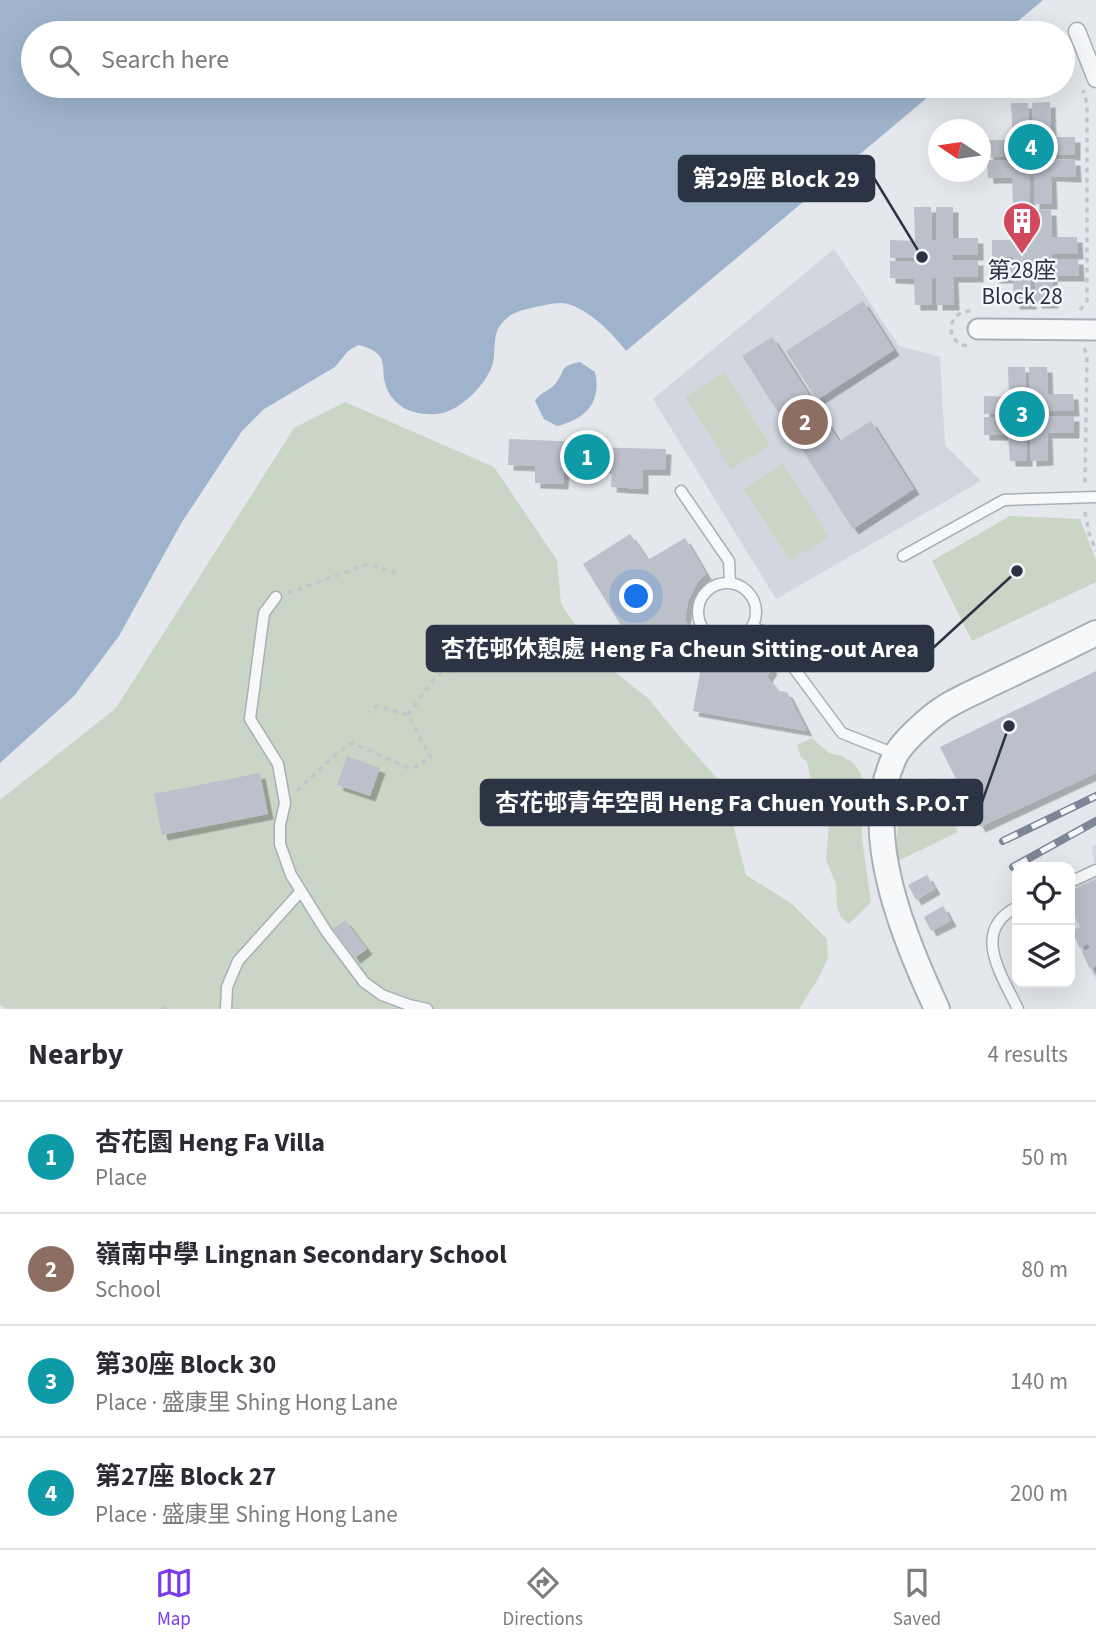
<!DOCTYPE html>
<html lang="en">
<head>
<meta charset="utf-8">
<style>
  body { margin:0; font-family:"Source Sans 3","Noto Sans TC",sans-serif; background:#f2f2f3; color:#2b2b33 }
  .controls { position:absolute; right:21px; bottom:21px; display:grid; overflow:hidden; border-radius:14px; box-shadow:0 7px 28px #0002 }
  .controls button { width:63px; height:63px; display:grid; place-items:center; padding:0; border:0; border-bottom:2px solid #e1e1e2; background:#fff; color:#2b2b33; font:35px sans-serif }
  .compass { position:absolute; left:928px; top:119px; width:63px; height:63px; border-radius:50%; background:#fff; box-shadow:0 7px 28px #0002; rotate:283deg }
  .you { position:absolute; left:637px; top:597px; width:24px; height:24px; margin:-18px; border:5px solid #fff; border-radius:50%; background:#1a73e8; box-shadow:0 0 0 10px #1a73e833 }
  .badge { display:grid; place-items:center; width:46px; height:46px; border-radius:50%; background:#7c3aed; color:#fff; font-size:23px; font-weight:700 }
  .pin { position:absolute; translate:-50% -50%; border:4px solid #fff; box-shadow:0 2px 7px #0006 }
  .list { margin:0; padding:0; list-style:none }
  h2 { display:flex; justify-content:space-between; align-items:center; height:91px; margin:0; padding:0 28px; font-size:30px }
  h2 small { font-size:23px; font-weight:400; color:#7c7c81 }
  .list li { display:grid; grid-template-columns:46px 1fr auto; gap:21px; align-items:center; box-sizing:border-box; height:112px; padding:0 28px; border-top:2px solid #e1e1e2 }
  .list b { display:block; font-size:26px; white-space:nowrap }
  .list p { margin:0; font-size:23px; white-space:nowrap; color:#7c7c81 }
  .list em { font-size:23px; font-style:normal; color:#7c7c81 }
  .icon { flex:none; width:38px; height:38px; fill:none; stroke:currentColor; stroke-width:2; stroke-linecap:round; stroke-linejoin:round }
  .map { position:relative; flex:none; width:1096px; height:1009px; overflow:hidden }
  .search { position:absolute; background:#fff; box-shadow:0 7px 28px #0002; left:21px; right:21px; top:21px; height:77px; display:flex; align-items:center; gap:18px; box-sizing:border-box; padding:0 24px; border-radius:38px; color:#7c7c81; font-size:26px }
  .sheet { height:539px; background:#fff }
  nav { display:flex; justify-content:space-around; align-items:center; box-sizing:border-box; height:98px; border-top:2px solid #e1e1e2; background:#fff; font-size:19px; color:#7c7c81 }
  nav a { display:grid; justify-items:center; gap:4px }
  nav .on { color:#7c3aed }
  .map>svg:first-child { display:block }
  .built { fill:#d2d6de }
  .green { fill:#c9d6c5 }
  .water { fill:#9fb4cc }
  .building { fill:#bbc0ca; filter:url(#shadow) }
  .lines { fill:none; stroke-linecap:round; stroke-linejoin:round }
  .service-casing { stroke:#a9aeb7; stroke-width:13 }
  .pedestrian-casing { stroke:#a9aeb7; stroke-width:19 }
  .minor-casing { stroke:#a9aeb7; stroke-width:23 }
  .tertiary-casing { stroke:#a9aeb7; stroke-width:28 }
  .path { stroke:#c2c5cb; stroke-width:3.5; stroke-dasharray:5 5; stroke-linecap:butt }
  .service { stroke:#f7f8fa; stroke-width:10 }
  .pedestrian { stroke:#f7f8fa; stroke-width:16 }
  .minor { stroke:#f7f8fa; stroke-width:19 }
  .tertiary { stroke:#f7f8fa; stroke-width:24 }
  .rail-casing { stroke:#7d8696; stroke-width:8 }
  .rail { stroke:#f4f6f9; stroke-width:5; stroke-dasharray:16; stroke-linecap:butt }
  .labels { text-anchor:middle; stroke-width:5; stroke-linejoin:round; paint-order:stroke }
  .poi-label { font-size:23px; fill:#2b3445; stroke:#f4f6f9 }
  .leader { fill:none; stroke:#2b3445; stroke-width:2.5 }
  .callout-dot { fill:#2b3445; stroke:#f4f6f9; stroke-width:2.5 }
  .callout { fill:#2b3445; stroke:#2b3445; stroke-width:2.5 }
  .callout-label { font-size:24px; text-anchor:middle; font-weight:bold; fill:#fff }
</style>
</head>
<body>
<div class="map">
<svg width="1096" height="1009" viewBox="0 0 1096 1009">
  <defs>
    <filter id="shadow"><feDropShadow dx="5.5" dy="5.5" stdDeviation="0" flood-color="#0004"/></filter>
  </defs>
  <rect width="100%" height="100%" fill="#e4e7ec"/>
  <path class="built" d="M834,249L899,346L940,357L945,445L981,481L776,599L653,399Z
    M1096,845V981L1070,928V891L1095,870L1092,847Z"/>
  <path class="green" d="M724,372L770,445L731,469L685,397Z
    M345,402L494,467L557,560L561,604L579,631L601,661L649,699L673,729L723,785L746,875L791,903L827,939L828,958L818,979L799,1009H7L0,1005V800L116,708L294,428Z
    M783,464L829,536L790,561L744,489Z
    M1010,516L1080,519L1096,560V582L972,641L932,561Z
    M812,738L829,753L842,756L853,763L860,772L863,784L862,839L871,902L849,924L841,917L837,907L836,884L826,860L829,822L826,812L813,792L807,762L801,757L797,745Z
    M908,778L918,784L932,778L958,832L898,861C894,832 901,806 908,778Z"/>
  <path class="water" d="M0,0H1043L1004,33H33V86H941L626,351C612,333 591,311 568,304C557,301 542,306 531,308C521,310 509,314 503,322C492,333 496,349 493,363C487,384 459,413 436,414C411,416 389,405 384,379C383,373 384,364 381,358C376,350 367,347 358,345L348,351L335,367L264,409L242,431L182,522L119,636L74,696L0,763Z
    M580,362L595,372C602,403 585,419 557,426L544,419L535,401C540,392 550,391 556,383C566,370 559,366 580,362Z"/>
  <path class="building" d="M1050,102L1051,137H1075V155L1051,154V159L1075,160L1076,177L1051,176L1052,204H1034V177H1029L1030,204H1013L1012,178H988L987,160L1012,161V157H988L987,140H1013L1011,103H1028L1030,139H1034L1032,103Z
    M914,207H931L932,240H936V207H953V238H978V255H953V260H978V277H953L954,305H937L936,278H932V305H915L914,279L890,278V261L914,262V258H890V240L915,241Z
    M1012,210H1030L1031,238H1035L1034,210H1051L1052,237H1077L1078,254H1052V259H1078L1079,276H1052L1053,303H1036L1035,277H1030L1031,304H1014L1013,278H993L992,261L1013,260V257H992V240H1013Z
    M863,301L894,350L817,400L786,351Z
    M772,337L839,441L871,421L914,489L853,529L742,356Z
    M1008,367H1025L1026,395H1030L1029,367H1047L1048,394H1073L1074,411H1047L1048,416H1074V433H1047L1048,460L1031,461L1030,434H1026L1027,461H1010L1008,435H984V417H1009V414H984V396L1009,397Z
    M509,439L585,442V447L666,449L665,470H643V489L611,487L612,468L564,467L563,484L535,483V466L508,465Z
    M630,534L648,560L685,538L706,574L697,583L688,601L685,620L694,633L646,666L583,564Z
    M760,653L772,669L767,677L778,691L787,692L807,731L693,711L703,656L729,660Z
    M1096,671V773L980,827L940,747Z
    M347,756L380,768L370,796L337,785Z
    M260,773L268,814L162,835L154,794Z
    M927,875L935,889L916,900L908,885Z
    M1096,879V966L1090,969L1082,952L1090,948L1088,944L1080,948L1072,931L1080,927L1070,906V891Z
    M943,906L951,921L931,931L924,917Z
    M345,920L367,949L355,958L333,929Z"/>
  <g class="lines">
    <g class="service-casing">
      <path id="service" d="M681,491L729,561L730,583
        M903,556L1004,500L1096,497
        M698 612a29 29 0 1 1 58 0a29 29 0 1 1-58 0Z
        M276,597L264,613L250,719L278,764L285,803L280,825V844L291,875L326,931L364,982L382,995L409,1005L427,1009
        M752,627L765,632L773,640L842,733L895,754
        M1070,882L1096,870
        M1017,907C970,931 1002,975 1018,1009
        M226,1009L227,987L238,961L301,891"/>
    </g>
    <g class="pedestrian-casing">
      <path id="pedestrian" d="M1077,31L1096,79"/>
    </g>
    <g class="minor-casing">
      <path id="minor" d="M978,329L1096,330"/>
    </g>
    <g class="tertiary-casing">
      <path id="tertiary" d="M937,1009C905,939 859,833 894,758C901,742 932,715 947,706C962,697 979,690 995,682C1029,666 1062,650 1096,633"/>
    </g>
    <path class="path" d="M1080,310L1087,301V103L1083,90
      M967,346C944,343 946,310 972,311
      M1084,348L1087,355L1085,484
      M1085,512L1089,533L1096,551
      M288,593L368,564L401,574
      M408,715L436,676L451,670
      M297,791L336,754L352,743L411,769L431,758L408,715L377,706L368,712
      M162,1009L171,1004"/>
    <use href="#service" class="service"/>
    <use href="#pedestrian" class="pedestrian"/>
    <use href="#minor" class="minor"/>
    <use href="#tertiary" class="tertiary"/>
    <g class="rail-casing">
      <path id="rail" d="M1003,841L1096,796
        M1013,867L1096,821"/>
    </g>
    <use href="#rail" class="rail"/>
  </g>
  <defs>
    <g id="building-pin" transform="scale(2.0125)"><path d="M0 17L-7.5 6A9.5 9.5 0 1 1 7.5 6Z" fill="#d1495b" stroke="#f4f6f9"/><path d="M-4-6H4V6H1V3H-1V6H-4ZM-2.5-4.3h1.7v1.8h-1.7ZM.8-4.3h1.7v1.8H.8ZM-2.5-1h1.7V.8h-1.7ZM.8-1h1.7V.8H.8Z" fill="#fff"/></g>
  </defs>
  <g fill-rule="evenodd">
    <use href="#building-pin" x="1022" y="221"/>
  </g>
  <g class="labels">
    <g class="poi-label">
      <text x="1022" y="278">第28座<tspan x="1022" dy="26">Block 28</tspan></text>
    </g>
  </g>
  <path class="leader" d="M922 257L874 178M1017 571L933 648M1009 726L982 802"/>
  <g class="callout-dot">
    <circle cx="922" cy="257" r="7"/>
    <circle cx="1017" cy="571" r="7"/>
    <circle cx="1009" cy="726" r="7"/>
  </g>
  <g class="callout">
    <rect x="679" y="156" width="195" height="45" rx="7"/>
    <rect x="427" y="626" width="506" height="45" rx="7"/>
    <rect x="481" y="780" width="501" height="45" rx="7"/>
  </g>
  <g class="callout-label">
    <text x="776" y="187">第29座 Block 29</text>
    <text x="680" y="657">杏花邨休憩處 Heng Fa Cheun Sitting-out Area</text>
    <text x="732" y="811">杏花邨青年空間 Heng Fa Chuen Youth S.P.O.T</text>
  </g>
</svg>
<div class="controls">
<button><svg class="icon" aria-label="locate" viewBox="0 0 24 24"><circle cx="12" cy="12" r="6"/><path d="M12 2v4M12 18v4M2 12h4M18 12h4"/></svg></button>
<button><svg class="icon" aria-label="layers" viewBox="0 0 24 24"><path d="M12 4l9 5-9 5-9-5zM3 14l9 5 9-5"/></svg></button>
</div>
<svg class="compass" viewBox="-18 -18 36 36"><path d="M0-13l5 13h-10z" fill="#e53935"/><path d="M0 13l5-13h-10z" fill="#7c7c81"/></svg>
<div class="you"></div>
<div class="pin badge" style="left:587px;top:457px;background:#0f9aa8">1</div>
<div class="pin badge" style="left:805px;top:422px;background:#8d6e63">2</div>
<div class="pin badge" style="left:1022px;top:414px;background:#0f9aa8">3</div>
<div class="pin badge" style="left:1031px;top:147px;background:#0f9aa8">4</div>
<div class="search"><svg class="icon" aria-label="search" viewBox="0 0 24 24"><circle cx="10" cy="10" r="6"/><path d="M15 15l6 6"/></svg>Search here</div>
</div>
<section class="sheet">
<h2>Nearby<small>4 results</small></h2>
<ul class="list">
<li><span class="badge" style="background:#0f9aa8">1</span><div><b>杏花園 Heng Fa Villa</b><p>Place</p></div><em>50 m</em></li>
<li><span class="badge" style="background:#8d6e63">2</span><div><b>嶺南中學 Lingnan Secondary School</b><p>School</p></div><em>80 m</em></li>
<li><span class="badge" style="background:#0f9aa8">3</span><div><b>第30座 Block 30</b><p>Place · 盛康里 Shing Hong Lane</p></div><em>140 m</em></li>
<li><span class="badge" style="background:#0f9aa8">4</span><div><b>第27座 Block 27</b><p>Place · 盛康里 Shing Hong Lane</p></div><em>200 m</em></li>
</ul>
</section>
<nav>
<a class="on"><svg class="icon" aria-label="map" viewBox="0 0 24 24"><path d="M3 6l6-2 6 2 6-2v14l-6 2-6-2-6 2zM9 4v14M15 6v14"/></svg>Map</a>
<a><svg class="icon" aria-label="directions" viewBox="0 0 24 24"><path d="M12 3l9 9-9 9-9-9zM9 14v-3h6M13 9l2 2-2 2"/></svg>Directions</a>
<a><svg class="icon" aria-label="saved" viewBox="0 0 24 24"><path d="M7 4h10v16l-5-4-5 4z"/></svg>Saved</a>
</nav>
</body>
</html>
